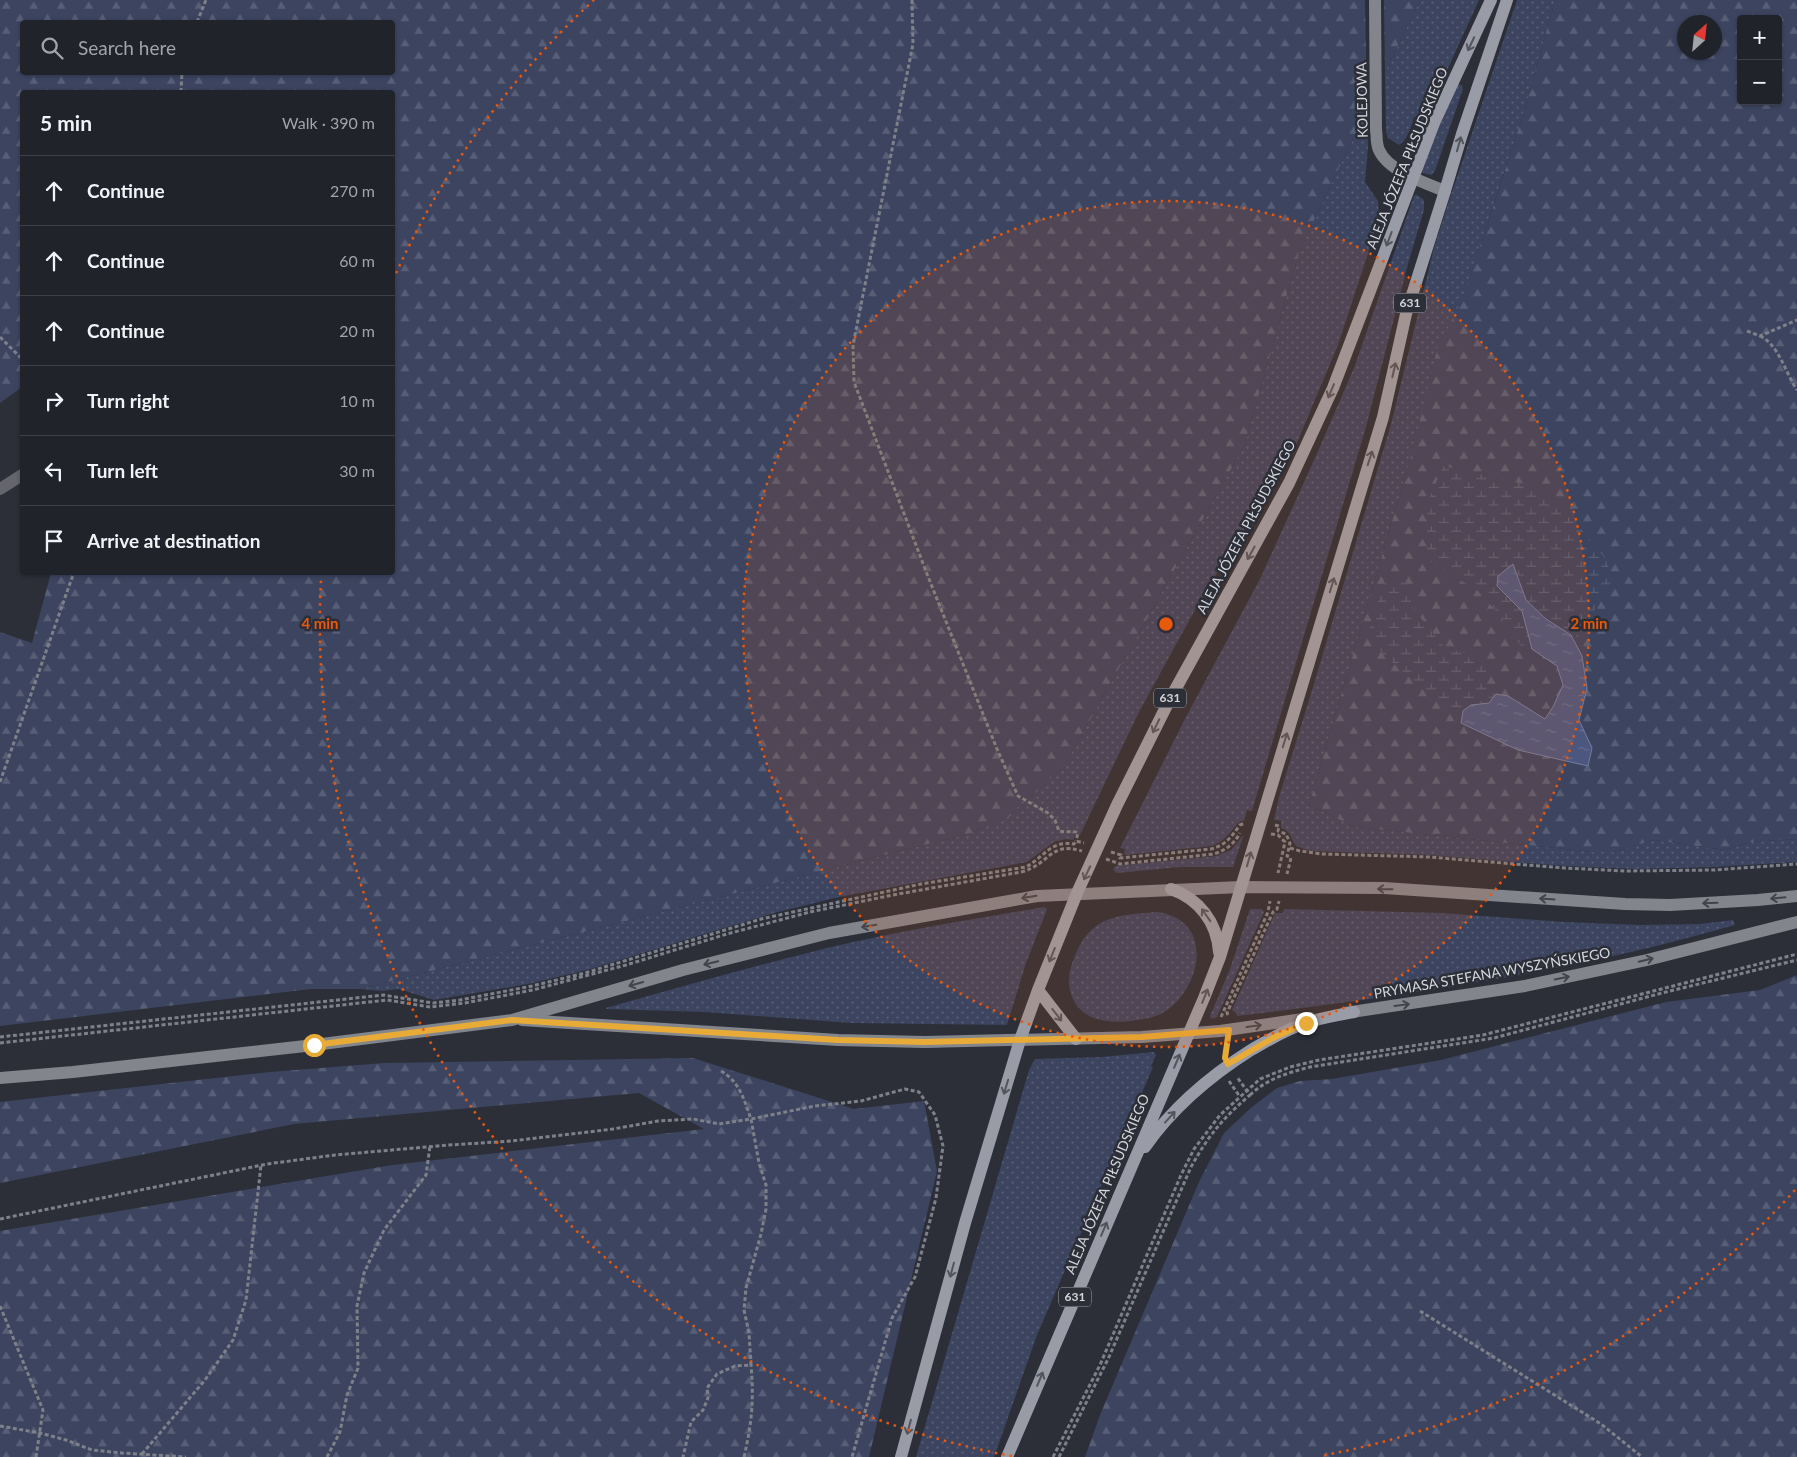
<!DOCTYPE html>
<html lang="en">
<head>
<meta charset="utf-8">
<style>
  body { margin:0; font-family:Lato,sans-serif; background:#292b32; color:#f1f3f6 }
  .controls { position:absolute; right:15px; top:15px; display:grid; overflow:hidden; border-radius:5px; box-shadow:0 1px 4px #0004 }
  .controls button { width:45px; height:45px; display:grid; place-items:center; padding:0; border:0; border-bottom:1px solid #3e4047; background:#21232a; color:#f1f3f6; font:25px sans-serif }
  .compass { position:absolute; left:1677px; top:15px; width:45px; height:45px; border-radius:50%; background:#21232a; box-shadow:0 1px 4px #0004; rotate:27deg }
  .stop { position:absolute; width:15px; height:15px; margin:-11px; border:4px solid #e8ab37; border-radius:50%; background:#fff }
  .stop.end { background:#e8ab37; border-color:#fff; box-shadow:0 1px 5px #0008 }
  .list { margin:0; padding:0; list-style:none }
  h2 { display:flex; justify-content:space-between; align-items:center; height:65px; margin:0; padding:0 20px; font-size:21px }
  h2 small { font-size:16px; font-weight:400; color:#a2a4a8 }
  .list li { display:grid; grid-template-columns:32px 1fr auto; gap:15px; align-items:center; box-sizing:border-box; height:70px; padding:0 20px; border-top:1px solid #3e4047 }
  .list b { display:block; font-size:19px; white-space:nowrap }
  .list em { font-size:16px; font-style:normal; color:#a2a4a8 }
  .icon { flex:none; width:28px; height:28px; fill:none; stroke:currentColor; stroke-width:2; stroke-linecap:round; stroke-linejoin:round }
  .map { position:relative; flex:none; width:1797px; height:1457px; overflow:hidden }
  .search { position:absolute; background:#21232a; box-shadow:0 1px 4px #0004; left:20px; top:20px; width:375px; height:55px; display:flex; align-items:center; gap:12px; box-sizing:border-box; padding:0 18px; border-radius:5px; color:#a2a4a8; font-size:19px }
  .panel { position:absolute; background:#21232a; box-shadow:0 1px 4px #0004; left:20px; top:90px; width:375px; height:485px; border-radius:5px }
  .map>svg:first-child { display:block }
  .grass { fill:url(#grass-dots) }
  .forest { fill:url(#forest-firs); fill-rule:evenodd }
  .wetland { fill:url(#wetland-marsh) }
  .water { fill:url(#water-ripples); stroke:#757d9c }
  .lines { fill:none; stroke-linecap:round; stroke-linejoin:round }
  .path { stroke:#7e8189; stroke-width:3; stroke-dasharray:4 2.5; stroke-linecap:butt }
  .street { stroke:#65666b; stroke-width:12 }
  .secondary { stroke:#82858c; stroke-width:12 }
  .primary { stroke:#999ca6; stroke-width:12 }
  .oneway { stroke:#52555e }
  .oneway2 { stroke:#42444d }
  .route { stroke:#e8ab37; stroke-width:6 }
  .ring { fill:none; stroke:#e8590c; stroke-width:2.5; stroke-dasharray:2.5 5 }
  .labels { text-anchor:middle; stroke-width:5; stroke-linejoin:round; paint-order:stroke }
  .shield { fill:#2c2f38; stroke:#a2a4ab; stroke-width:1 }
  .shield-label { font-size:12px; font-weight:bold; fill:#d4d6dc }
  .street-label { font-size:14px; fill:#d4d6dc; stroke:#2c2f38 }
  .centre { fill:#e8590c; stroke:#2c2f38; stroke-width:2.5 }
  .ring-label { font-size:15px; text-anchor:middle; font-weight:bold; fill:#e8590c; stroke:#2c2f38; stroke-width:5; stroke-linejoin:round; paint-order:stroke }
</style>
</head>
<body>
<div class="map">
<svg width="1797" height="1457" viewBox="0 0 1797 1457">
  <defs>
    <pattern id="grass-dots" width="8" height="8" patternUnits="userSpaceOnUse" patternTransform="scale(1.25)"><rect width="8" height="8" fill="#3c4460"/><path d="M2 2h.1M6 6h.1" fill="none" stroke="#575e76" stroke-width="1.8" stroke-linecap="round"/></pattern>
    <pattern id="forest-firs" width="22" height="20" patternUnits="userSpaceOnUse" patternTransform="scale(1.25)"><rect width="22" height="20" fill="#3c4460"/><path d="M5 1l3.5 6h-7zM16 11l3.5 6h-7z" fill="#575e76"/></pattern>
    <pattern id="wetland-marsh" width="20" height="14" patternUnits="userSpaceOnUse" patternTransform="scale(1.25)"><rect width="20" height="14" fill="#3c4460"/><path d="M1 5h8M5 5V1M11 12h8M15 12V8" fill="none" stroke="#575e76"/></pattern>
    <pattern id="water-ripples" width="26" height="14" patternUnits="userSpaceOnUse" patternTransform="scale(1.25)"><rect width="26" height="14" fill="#4c5780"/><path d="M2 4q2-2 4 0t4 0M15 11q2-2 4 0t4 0" fill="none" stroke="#656e91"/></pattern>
  </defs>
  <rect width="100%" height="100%" fill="#2c2f38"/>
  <path class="grass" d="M1420,0H1479L1424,121L1414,117C1411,126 1408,140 1399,145L1388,138L1386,132L1385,72Z
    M1517,0H1555L1523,115L1412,453L1309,805L1355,827L1593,852H1612L1654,840L1726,850L1750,842L1797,839V862L1715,867L1635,869L1564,866L1429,855L1309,851L1296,846C1290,838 1291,831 1281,828V821L1274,820L1279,797L1313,687L1391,424L1434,248L1449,201Z
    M1457,84L1462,85L1463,89L1435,171L1431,175L1423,173L1422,170L1441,119Z
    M1367,109L1368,148L1365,182L1378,201L1379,220L1338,345L1296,445L1280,477L1229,553L1196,608L1139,712L1080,835L1076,834L1073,840L1066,839L1054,842L1027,862L839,897L774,913L587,970L528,984L434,1000L399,989L382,991L360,989L971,833L1013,814L1021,801L1032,796L1064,766L1245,444L1299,252Z
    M1416,194L1424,200V210L1408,264L1366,427L1252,811L1247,810L1244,821H1241C1229,831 1228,840 1212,846L1126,855L1124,854L1125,849L1120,848L1187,715L1260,579L1315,458L1354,368L1414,196Z
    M1244,834L1233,867H1180L1117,873L1113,870L1115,866L1216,856L1231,850Z
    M1044,907L1047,909L1046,912L1026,963L1007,1025L852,1023L705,1012L606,1009V1008C688,985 770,961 853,942C916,928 980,918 1044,907Z
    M1250,909H1262L1264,912L1217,1017L1212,1019L1210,1016L1230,969Z
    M1284,909L1443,913L1564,922L1641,925L1700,924L1733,920L1735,925C1572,972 1404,996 1237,1016L1236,1013L1232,1010L1275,913H1283Z
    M1157,912C1211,919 1204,979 1171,1007C1160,1017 1146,1019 1132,1021C1103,1024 1073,1019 1069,984C1068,972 1073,961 1077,951C1094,914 1122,915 1157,912Z
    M1154,1052L1156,1055L1151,1066L1153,1067L1037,1335L994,1457H916L1029,1070L1035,1059L1102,1057Z"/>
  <path class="forest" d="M0,0H1365L1367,109L1299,252L1245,444L1064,766L1032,796L1021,801L1013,815L971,833L360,989H311L0,1026V632L32,643L51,573L392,572V92H22V387L0,403ZM392,22V72H22V22Z
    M1384,0H1420L1385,72Z
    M1555,0H1797V839L1750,842L1726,850L1654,840L1612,852H1593L1355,827L1309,805L1412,453L1438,346L1460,305L1493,207L1523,115ZM1741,19H1778V101H1741ZM1684,22H1714V52H1684Z
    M1797,975V1457H1085L1100,1415L1199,1182L1224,1133L1252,1107L1277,1088L1300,1081L1332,1079L1441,1060L1666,1002L1760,990Z
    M693,1058L854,1109L924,1101L937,1171L869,1457H0V1231L392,1165L704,1129L639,1093L294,1124L0,1183V1102L270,1072L384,1063Z"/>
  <path class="wetland" d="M1443,466L1528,485L1561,505L1605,558L1613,579L1575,642C1565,625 1540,617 1527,601C1520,592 1517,575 1513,564L1498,576L1497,586L1523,611L1532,649L1521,646L1495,610L1477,590L1434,565L1427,557V504Z
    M1397,576L1408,583L1412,607L1445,648L1465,653L1486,663L1487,689L1496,694L1489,703L1471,705L1463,710L1461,723L1383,654L1368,633L1385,580Z"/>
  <path class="water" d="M1513,564L1526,600L1546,619L1571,635L1582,656L1587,688L1579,720L1592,748L1588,766L1518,750L1461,723L1463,711L1471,705L1489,703L1496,694L1508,696L1545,719L1553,707L1563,685L1557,666L1532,649L1522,611L1497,586L1498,576Z"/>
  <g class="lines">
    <path class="path" d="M912,0L913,44L853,345L854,382L927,574L997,749L1018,796L1048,813L1055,820L1059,831C1066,833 1073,830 1078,833L1076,841
      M197,22L206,0
      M181,92L182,72
      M1747,331L1760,336L1797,320
      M1760,336C1779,345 1785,372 1797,390
      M0,337L22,359
      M0,782L74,572
      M1275,825L1279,826L1278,831L1286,834L1290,843L1287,856L1291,858L1287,874
      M1271,834L1278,835L1285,842L1278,873
      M1290,848L1300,851L1322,854L1429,857L1564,868L1625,871L1714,870L1797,864
      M1111,852L1121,855L1120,858L1211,849C1226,845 1231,837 1240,825L1245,823
      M1106,859L1120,864L1214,854C1226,850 1234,844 1240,833
      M1228,1015L1227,1013L1273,912L1277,909L1279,901
      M1221,1017L1268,912L1270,901
      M0,1037L383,995L433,1003L460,1000L532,986L585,973L761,919L921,884L1026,867C1044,857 1051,840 1074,844L1076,841L1084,843
      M0,1043L387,1000L430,1007L465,1003L533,990L626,965L727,934L810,912L893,895L1021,872C1050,865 1049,841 1082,851
      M721,1071C740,1082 744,1100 751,1119L815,1106L861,1101L905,1089L919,1092L935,1115L943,1146L936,1198L915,1277L892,1318L852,1457
      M1229,1081L1240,1097
      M1250,1095C1267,1079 1287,1073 1310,1067L1494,1038L1662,993L1797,960
      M0,1219L267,1164L335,1155L449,1145L512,1141L613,1129L658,1121L693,1119L719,1124L751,1119L759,1163L766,1185V1209L761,1234L746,1288L744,1310L749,1333L751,1365L735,1366L717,1374L707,1388L708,1398L703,1410L691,1422L683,1457
      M0,1306L43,1410L36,1457
      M1420,1311L1601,1424L1642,1457
      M0,1426L40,1433L66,1440L92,1450L122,1453L186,1457
      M142,1454L205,1380L233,1340L246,1300L261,1165
      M327,1457L340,1432L347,1395L358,1368L357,1306L364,1273L384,1230L426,1175L430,1146
      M744,1457C752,1423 754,1399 751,1365
      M1053,1457L1100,1365L1181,1175L1194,1149L1220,1115L1260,1079L1290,1067L1319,1060L1483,1035L1797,954
      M1059,1457L1109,1357L1191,1167C1208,1136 1223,1118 1250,1095L1237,1077"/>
    <path class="street" d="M0,489L22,475"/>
    <path class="secondary" d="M1375,0L1376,130C1377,135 1376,144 1379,150C1388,171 1425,183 1445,191
      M1345,1013L1525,986L1647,960L1797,922
      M522,1020L838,1040L925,1042L1142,1037L1220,1031L1310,1018
      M0,1078L73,1072L314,1045L512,1020L683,970L829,933L1037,896L1241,887L1384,888L1625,904L1670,905L1758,900L1797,896"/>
    <path class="primary" d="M1171,889C1199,899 1217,922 1219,952
      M1038,990L1076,1039
      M1145,1147C1173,1107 1210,1076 1251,1050C1269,1040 1286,1029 1306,1023C1321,1018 1338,1015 1354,1012
      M901,1457L965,1223L1020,1040L1038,990L1077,893L1117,805L1170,699L1289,483L1333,388L1434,123L1491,0
      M1007,1457L1204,998L1220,957L1383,417L1406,314L1445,191L1462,134L1507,0"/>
  </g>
  <defs><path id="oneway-shaft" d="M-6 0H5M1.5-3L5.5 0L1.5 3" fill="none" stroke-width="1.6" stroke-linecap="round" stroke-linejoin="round" transform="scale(1.25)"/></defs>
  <g class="oneway">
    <use href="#oneway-shaft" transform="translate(1471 44) rotate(115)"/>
    <use href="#oneway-shaft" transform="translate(1459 144) rotate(-74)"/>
    <use href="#oneway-shaft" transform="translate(1389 239) rotate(111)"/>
    <use href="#oneway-shaft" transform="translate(1394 370) rotate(-77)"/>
    <use href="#oneway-shaft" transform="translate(1331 391) rotate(113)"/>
    <use href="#oneway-shaft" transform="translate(1370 458) rotate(-72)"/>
    <use href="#oneway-shaft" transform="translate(1251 553) rotate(119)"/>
    <use href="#oneway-shaft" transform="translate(1332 585) rotate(-73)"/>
    <use href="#oneway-shaft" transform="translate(1156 726) rotate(116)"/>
    <use href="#oneway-shaft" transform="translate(1285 740) rotate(-73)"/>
    <use href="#oneway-shaft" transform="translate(1249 859) rotate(-74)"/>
    <use href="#oneway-shaft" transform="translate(1087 873) rotate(115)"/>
    <use href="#oneway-shaft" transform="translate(1206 915) rotate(-125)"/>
    <use href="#oneway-shaft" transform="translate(1052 955) rotate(112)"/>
    <use href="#oneway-shaft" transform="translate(1205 996) rotate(-68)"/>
    <use href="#oneway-shaft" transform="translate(1057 1015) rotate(52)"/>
    <use href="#oneway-shaft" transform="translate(1177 1061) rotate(-67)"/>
    <use href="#oneway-shaft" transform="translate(1006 1087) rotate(107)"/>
    <use href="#oneway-shaft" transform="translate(1170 1117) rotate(-48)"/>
    <use href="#oneway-shaft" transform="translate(1104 1229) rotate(-67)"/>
    <use href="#oneway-shaft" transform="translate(952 1270) rotate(105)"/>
    <use href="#oneway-shaft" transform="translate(1040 1379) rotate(-67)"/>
    <use href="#oneway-shaft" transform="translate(909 1427) rotate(105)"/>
  </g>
  <g class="oneway2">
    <use href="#oneway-shaft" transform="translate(1385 889) rotate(-179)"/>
    <use href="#oneway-shaft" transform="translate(1029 897) rotate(170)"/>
    <use href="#oneway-shaft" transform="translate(1778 898) rotate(174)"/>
    <use href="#oneway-shaft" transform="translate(1547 899) rotate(-176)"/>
    <use href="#oneway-shaft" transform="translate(1710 903) rotate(178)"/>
    <use href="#oneway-shaft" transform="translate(869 926) rotate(170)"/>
    <use href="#oneway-shaft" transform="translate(1646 960) rotate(-14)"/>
    <use href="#oneway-shaft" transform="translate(711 963) rotate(166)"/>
    <use href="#oneway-shaft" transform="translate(1562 978) rotate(-11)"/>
    <use href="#oneway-shaft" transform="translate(636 984) rotate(164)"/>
    <use href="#oneway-shaft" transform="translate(1402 1005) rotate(-8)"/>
    <use href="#oneway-shaft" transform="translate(1254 1026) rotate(-8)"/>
  </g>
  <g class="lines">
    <path class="route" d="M314,1045L512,1020L838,1040L925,1042L1142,1037L1229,1030L1225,1058L1228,1064L1273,1038L1306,1023"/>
  </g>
  <circle cx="1166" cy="624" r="423" fill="#e8590c" fill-opacity=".12"/>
  <g class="ring">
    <circle cx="1166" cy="624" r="423"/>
    <path d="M1795 1190A846 846 0 0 1 1320 1456M1012 1456A846 846 0 0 1 321 580M393 280A846 846 0 0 1 594 0"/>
  </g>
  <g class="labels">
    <g class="shield">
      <rect x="1394" y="293.5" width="32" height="19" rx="4"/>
      <rect x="1154" y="688.5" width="32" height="19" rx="4"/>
      <rect x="1059" y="1287.5" width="32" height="19" rx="4"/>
    </g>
    <g class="shield-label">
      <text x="1410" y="307">631</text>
      <text x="1170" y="702">631</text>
      <text x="1075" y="1301">631</text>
    </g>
    <g class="street-label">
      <text transform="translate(1362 100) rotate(-91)" y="5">KOLEJOWA</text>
      <text transform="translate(1407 158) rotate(-68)" y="5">ALEJA JÓZEFA PIŁSUDSKIEGO</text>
      <text transform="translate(1246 527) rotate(-62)" y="5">ALEJA JÓZEFA PIŁSUDSKIEGO</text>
      <text transform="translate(1492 973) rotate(-10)" y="5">PRYMASA STEFANA WYSZYŃSKIEGO</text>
      <text transform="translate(1107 1184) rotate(-67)" y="5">ALEJA JÓZEFA PIŁSUDSKIEGO</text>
    </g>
  </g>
  <circle cx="1166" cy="624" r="8" class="centre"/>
  <g class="ring-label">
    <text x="1589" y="629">2 min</text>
    <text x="320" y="629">4 min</text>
  </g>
</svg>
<div class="controls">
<button>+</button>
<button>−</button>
</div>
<svg class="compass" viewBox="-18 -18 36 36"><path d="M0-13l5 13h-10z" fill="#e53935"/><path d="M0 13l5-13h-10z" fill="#a2a4a8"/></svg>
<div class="stop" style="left:314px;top:1045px"></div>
<div class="stop end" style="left:1306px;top:1023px"></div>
<div class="search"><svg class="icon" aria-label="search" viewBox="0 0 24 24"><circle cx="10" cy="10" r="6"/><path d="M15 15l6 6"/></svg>Search here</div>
<section class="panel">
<h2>5 min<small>Walk · 390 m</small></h2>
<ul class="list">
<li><svg class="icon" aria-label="ahead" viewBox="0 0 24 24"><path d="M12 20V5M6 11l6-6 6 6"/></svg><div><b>Continue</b></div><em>270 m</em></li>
<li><svg class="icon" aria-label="ahead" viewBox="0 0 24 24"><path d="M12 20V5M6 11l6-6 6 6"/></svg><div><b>Continue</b></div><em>60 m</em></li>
<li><svg class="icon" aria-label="ahead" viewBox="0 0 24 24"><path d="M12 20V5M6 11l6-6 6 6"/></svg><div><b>Continue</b></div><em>20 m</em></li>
<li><svg class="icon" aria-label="right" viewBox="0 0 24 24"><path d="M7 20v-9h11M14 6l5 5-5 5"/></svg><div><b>Turn right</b></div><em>10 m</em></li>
<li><svg class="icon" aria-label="left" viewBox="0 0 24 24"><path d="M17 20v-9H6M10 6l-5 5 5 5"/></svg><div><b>Turn left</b></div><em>30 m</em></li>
<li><svg class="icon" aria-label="arrive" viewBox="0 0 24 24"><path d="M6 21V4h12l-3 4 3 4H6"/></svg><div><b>Arrive at destination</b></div></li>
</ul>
</section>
</div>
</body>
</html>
